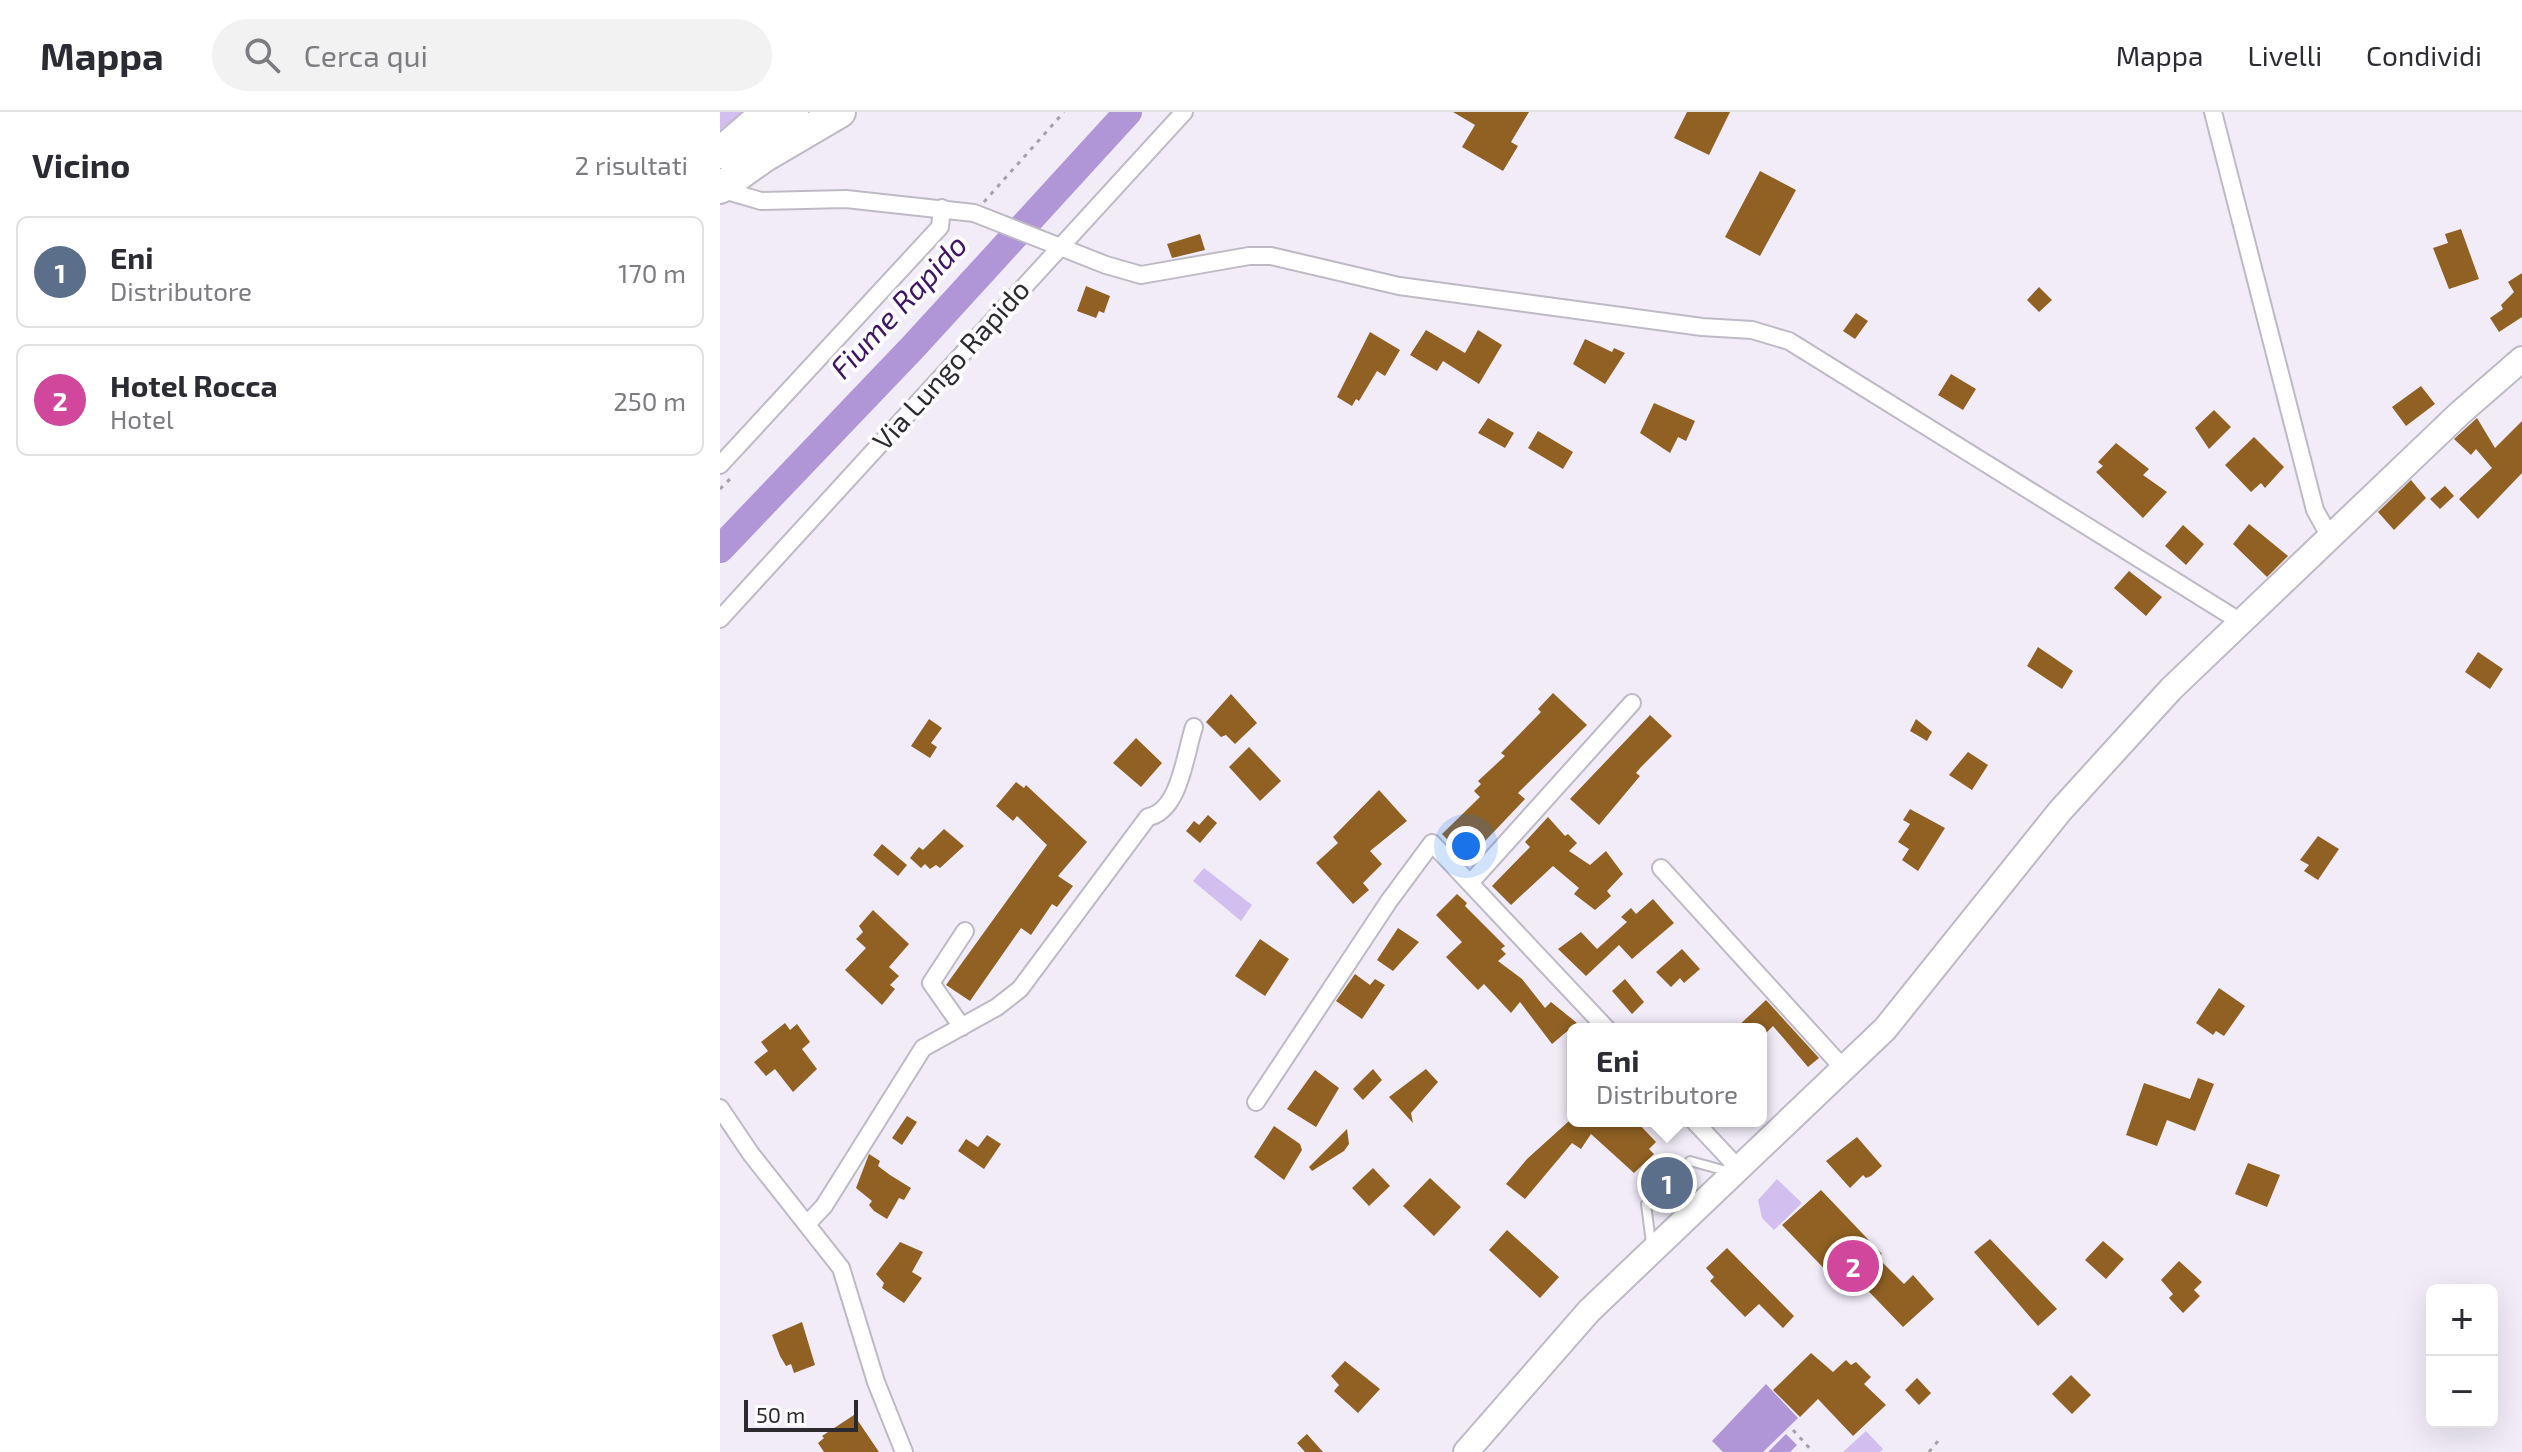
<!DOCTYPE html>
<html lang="it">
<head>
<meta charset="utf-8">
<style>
  body { margin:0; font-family:"Exo 2",sans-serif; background:#f2f2f3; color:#2b2b33 }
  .controls { position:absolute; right:24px; bottom:24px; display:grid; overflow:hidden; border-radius:12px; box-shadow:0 8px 32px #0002 }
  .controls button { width:72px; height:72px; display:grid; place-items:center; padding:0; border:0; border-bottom:2px solid #e1e1e2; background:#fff; color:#2b2b33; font:40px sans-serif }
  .scale { position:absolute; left:24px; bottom:20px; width:114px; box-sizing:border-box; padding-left:8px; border:4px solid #2c2a2e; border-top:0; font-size:22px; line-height:28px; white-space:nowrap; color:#2c2a2e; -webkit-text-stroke:6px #fcfbfe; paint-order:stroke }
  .you { position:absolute; left:746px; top:734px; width:28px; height:28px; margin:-20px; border:6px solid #fff; border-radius:50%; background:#1a73e8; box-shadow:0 0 0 12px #1a73e833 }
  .badge { display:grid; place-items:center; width:52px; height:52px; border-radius:50%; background:#db2777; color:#fff; font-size:26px; font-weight:700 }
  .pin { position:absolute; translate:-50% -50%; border:4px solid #fff; box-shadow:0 2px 8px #0006 }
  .popup { position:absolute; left:847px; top:911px; width:200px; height:104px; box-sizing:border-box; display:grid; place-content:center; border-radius:12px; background:#fff; filter:drop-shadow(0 2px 6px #0005); font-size:26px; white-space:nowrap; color:#7c7c81 }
  .popup b { font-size:30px; color:#2b2b33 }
  .popup::after { content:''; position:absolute; left:50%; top:100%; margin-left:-16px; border:16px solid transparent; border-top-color:#fff }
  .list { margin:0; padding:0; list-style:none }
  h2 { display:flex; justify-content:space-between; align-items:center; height:104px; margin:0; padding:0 32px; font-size:34px }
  h2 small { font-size:26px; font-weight:400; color:#7c7c81 }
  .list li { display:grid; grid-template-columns:52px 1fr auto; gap:24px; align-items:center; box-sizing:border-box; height:112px; margin:0 16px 16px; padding:0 16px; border:2px solid #e1e1e2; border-radius:12px }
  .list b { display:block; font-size:30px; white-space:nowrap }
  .list p { margin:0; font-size:26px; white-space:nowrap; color:#7c7c81 }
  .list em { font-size:26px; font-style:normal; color:#7c7c81 }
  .icon { flex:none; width:44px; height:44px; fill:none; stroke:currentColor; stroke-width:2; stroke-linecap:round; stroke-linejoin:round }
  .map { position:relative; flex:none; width:1802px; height:1340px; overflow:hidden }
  header { display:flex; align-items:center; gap:48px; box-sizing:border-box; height:112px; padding:0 40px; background:#fff; border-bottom:2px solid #e1e1e2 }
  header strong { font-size:38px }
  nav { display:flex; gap:44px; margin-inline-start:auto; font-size:28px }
  .search { width:560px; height:72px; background:#f2f2f3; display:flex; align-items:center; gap:20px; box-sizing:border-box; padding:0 28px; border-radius:44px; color:#7c7c81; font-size:30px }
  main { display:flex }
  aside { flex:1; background:#fff }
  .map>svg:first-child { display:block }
  .green { fill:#d2beef }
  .water { fill:#b196d7 }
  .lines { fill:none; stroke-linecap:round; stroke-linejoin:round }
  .river { stroke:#b196d7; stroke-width:28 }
  .building { fill:#906123 }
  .lane-casing { stroke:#bebac5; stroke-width:12 }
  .street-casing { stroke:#bebac5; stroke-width:20 }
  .secondary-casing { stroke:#bebac5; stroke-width:28 }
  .highway-casing { stroke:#bebac5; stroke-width:34 }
  .path { stroke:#a5a1aa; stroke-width:3; stroke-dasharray:4 6; stroke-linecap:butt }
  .lane { stroke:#fff; stroke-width:8 }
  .street { stroke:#fff; stroke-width:16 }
  .secondary { stroke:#fff; stroke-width:24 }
  .highway { stroke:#fff; stroke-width:30 }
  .labels { text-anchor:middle; stroke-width:8; stroke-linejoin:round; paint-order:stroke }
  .street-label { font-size:28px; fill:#2c2a2e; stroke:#fcfbfe }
  .water-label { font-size:30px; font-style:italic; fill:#3d1562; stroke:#fcfbfe }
</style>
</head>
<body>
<header>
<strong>Mappa</strong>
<div class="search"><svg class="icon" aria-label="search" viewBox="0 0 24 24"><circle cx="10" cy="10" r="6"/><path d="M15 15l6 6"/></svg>Cerca qui</div>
<nav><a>Mappa</a><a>Livelli</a><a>Condividi</a></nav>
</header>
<main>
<aside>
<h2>Vicino<small>2 risultati</small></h2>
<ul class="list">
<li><span class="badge" style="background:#5c6f8a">1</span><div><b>Eni</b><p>Distributore</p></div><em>170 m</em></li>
<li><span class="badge" style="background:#d1479c">2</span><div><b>Hotel Rocca</b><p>Hotel</p></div><em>250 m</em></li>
</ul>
</aside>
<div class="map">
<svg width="1802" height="1340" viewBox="0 0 1802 1340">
  <rect width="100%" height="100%" fill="#f1ecf8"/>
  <path class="green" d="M0,0H30L0,25Z
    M484,756L532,793L521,809L473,769Z
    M1057,1067L1082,1091L1054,1118L1042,1106L1038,1088Z
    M1146,1319L1163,1337L1160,1340H1123Z"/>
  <path class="water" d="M1046,1272L1078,1306L1043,1340H1003L992,1329Z
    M1066,1322L1077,1333L1070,1340H1048Z"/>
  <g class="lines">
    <path class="river" d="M0,437L194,234L408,0"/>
  </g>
  <path class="building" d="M733,0H809L791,30L798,34L783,59L742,35L755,13Z
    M967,0H1010L989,43L954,26Z
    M1040,59L1076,78L1040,144L1005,125Z
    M1741,117L1759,167L1729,177L1713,136L1728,131L1725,122Z
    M480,122L485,138L452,146L447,132Z
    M1802,161V205L1779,220L1770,206L1783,197L1781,193L1794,180L1788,170Z
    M366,174L390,184L384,201L379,199L376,206L357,199Z
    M1319,175L1332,188L1319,200L1307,188Z
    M1136,201L1148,209L1135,227L1123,219Z
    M706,218L745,241L758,218L782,233L759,272L723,249L717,259L690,243Z
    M650,220L680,238L665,264L657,259L639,289L636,287L632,294L617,285Z
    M865,227L892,240L894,236L905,241L885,272L853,252Z
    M1231,262L1256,277L1243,298L1218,283Z
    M1701,274L1715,292L1686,314L1672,295Z
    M934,291L975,309L966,329L958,325L950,341L920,321Z
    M1494,298L1511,315L1489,337L1475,316Z
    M768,306L794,321L785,336L758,321Z
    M1757,306L1775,336L1802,309V361L1758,407L1739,387L1772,356L1756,337L1751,343L1734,327Z
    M818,319L853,340L843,357L808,336Z
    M1534,325L1564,355L1545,376L1541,371L1531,380L1505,353Z
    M1396,331L1429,357L1423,363L1447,380L1423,406L1376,360L1383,354L1378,350Z
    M1691,368L1706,386L1674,418L1658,400Z
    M1725,374L1734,384L1720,397L1710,387Z
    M1529,412L1568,444L1547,465L1513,432Z
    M1463,413L1484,432L1466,453L1445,434Z
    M1409,459L1442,485L1426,504L1394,476Z
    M1318,535L1353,559L1342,577L1307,554Z
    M1758,540L1783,557L1770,577L1745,560Z
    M833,581L867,613L798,681L805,687L747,748L722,722L760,685L754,679L761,672L758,669L785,644L781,641L821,600L818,597Z
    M511,582L537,611L515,632L506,623L501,625L486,610Z
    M930,603L952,624L921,655L916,661L920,664L879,713L850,687Z
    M209,607L222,616L211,631L217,635L210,646L191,634Z
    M1196,607L1212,620L1207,629L1190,619Z
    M416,626L442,651L421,675L393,651Z
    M529,635L561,669L540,689L509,655Z
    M1248,640L1268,653L1252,678L1229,663Z
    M296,670L304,676L306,673L367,730L338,764L353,774L337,795L332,792L311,823L301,816L250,889L226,873L327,733L297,704L293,709L276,694Z
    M659,678L687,709L650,739L662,752L643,771L649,778L633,792L596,751L618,731L613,725Z
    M1190,697L1225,716L1198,759L1182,748L1189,737L1178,730L1190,712L1183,708Z
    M488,703L497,711L480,731L466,719L474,709L479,713Z
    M828,705L845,724L848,722L857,731L849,739L870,753L886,739L903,762L887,779L891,784L875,798L854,782L859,776L833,754L791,793L772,774L810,735L805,730Z
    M224,717L244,734L220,756L216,753L210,757L205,752L201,756L190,746L199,735L203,738Z
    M1598,724L1619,737L1598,768L1584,759L1589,753L1580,748Z
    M162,732L187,753L178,764L153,743Z
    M737,782L747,791L745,794L785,834L781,837L786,842L778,849L802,867L825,896L831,890L857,911L832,932L800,890L791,901L764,872L758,878L726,845L742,830L716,803Z
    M933,787L954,811L912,847L899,833L866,864L838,837L861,820L877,837L907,810L901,805L911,796L916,802Z
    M153,798L189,832L169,855L179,864L170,873L175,877L162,893L125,858L146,836L136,827L143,820L139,814Z
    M678,816L699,830L673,859L657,848Z
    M540,827L569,847L545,884L515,864Z
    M962,837L980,857L964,871L960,866L951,875L936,860Z
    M635,862L650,873L655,867L665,873L642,907L616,889Z
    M905,867L924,890L912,902L892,879Z
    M1499,876L1525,894L1504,924L1496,919L1493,923L1476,911Z
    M1046,888L1099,946L1088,955L1053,914L1041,926V917H1015Z
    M65,911L70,918L77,912L90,930L82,937L97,957L73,980L55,957L46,964L34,950L48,939L41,930Z
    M653,957L662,968L643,988L633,977Z
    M706,957L718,970L691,1001L693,1011L669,985Z
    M595,958L619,976L596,1015L567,997Z
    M1478,966L1494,972L1475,1019L1447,1008L1437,1034L1406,1023L1424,971L1470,987Z
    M187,1004L197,1010L182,1033L172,1026Z
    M849,1009H916L936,1030L929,1037L934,1042L914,1061L871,1022L861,1037L852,1031L805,1087L786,1072L807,1047Z
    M554,1014L580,1032L582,1038L564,1068L534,1045Z
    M627,1017L629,1032L624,1039L592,1059L589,1055Z
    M267,1023L281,1032L264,1057L238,1039L246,1027L258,1035Z
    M1137,1025L1162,1054L1151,1064L1146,1066L1143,1063L1130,1076L1106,1049Z
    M149,1042L160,1049L158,1054L170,1063L191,1076L184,1088L179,1086L167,1107L154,1099L149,1093L152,1089L136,1076Z
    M1528,1051L1560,1063L1547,1095L1515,1082Z
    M653,1056L670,1074L649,1094L632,1076Z
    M710,1066L741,1095L714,1124L683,1094Z
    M1101,1078L1162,1142L1157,1145L1184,1172L1193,1163L1214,1187L1183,1215L1132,1162L1120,1173L1062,1113Z
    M787,1118L839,1165L820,1186L769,1138Z
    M1270,1127L1337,1197L1318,1214L1254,1140Z
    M1383,1129L1404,1147L1386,1167L1365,1148Z
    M180,1130L203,1140L192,1160L202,1166L184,1191L162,1176L164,1171L156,1162Z
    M1007,1136L1074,1204L1063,1216L1039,1192L1025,1205L990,1169L994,1165L986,1156Z
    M1459,1149L1482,1170L1474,1178L1480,1184L1463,1201L1449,1186L1453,1182L1441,1168Z
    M82,1210L95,1253L74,1261L71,1252L66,1254L60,1244L52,1223Z
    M1091,1241L1113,1260L1126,1248L1131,1253L1136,1250L1151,1265L1144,1272L1166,1293L1133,1324L1098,1287L1080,1305L1053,1278Z
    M625,1249L660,1277L638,1301L614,1279L619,1273L611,1264Z
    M1351,1263L1371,1283L1352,1302L1332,1282Z
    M1197,1266L1211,1281L1199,1293L1185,1278Z
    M134,1303L159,1340H104L98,1331L104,1326L102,1324Z
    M587,1322L603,1340H585L577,1331Z"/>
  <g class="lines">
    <g class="lane-casing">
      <path id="lane" d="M931,1131L926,1092L970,1049L1010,1060"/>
    </g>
    <g class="street-casing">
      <path id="street" d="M1493,0L1595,398L1610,425
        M0,77L41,89L126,87L254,101L386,153L421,163L529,144H551L679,174L982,215L1032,218L1069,229L1521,510
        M0,353L220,115L222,96
        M0,507L464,0
        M941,756L1125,958
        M750,771L912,591
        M242,915L211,871L245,819
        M536,990L669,789L712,731L887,917
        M0,996L31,1042L121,1156L156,1270L184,1340
        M974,1009L1019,1057
        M88,1111L104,1094L203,936L277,895L300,877L428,705C460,699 465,642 474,615"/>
    </g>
    <g class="secondary-casing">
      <path id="secondary" d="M746,1340L869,1199L1165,917L1340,699L1451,577L1740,301L1802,247"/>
    </g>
    <g class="highway-casing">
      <path id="highway" d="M31,34L73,0
        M0,41L39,7
        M0,76L45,44L120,0"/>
    </g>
    <path class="path" d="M264,90L344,0
      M0,377L13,364
      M1073,1318L1093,1340
      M1209,1340L1218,1329"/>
    <use href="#lane" class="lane"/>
    <use href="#street" class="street"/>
    <use href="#secondary" class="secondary"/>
    <use href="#highway" class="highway"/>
  </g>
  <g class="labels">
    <g class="street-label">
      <text transform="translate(231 253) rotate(-48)" y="10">Via Lungo Rapido</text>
    </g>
    <g class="water-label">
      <text transform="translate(179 195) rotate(-47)" y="10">Fiume Rapido</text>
    </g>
  </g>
</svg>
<div class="controls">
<button>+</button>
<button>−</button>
</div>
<div class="scale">50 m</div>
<div class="you"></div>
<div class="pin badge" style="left:947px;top:1071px;background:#5c6f8a">1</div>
<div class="popup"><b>Eni</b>Distributore</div>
<div class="pin badge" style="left:1133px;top:1154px;background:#d1479c">2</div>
</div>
</main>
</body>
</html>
